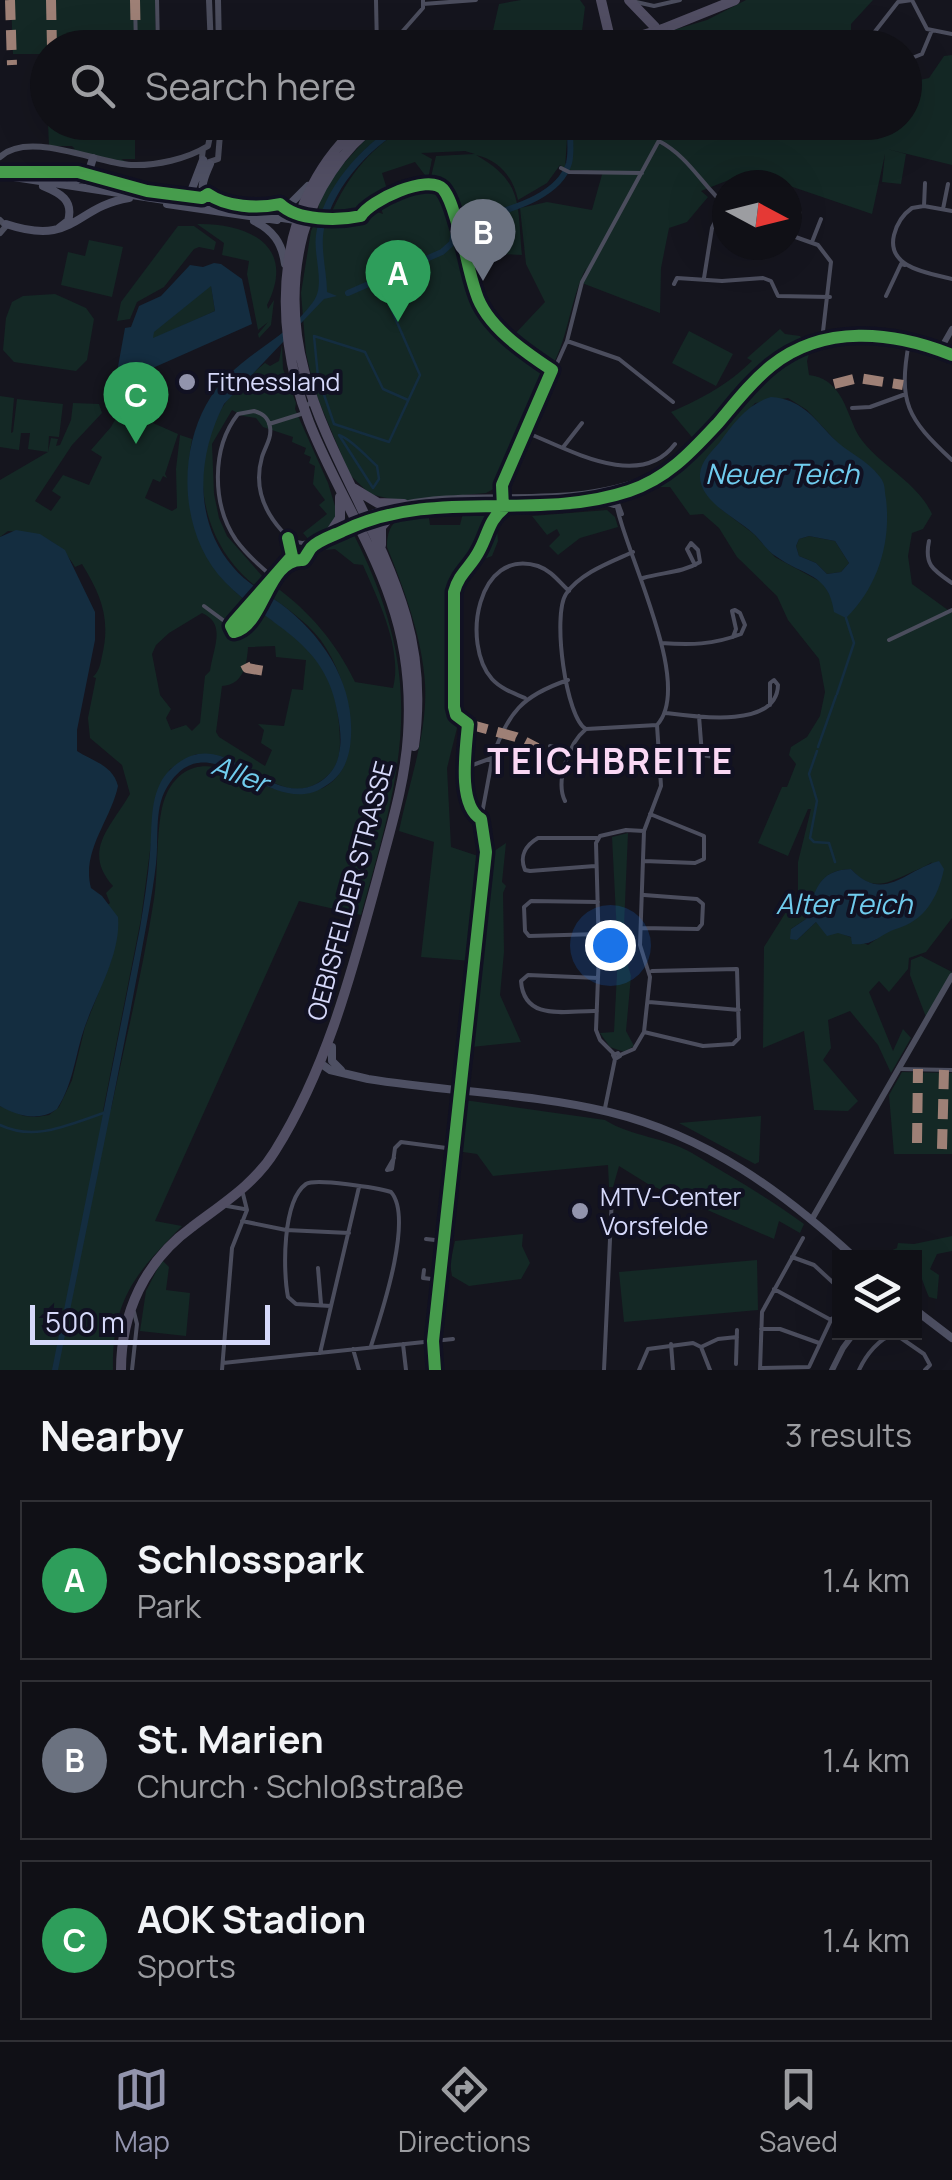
<!DOCTYPE html>
<html lang="en">
<head>
<meta charset="utf-8">
<style>
  body { margin:0; font-family:Manrope,sans-serif; background:#1e1e23; color:#f1f3f6 }
  .controls { position:absolute; right:30px; bottom:30px; display:grid; overflow:hidden; border-radius:0px; box-shadow:0 10px 40px #0002 }
  .controls button { width:90px; height:90px; display:grid; place-items:center; padding:0; border:0; border-bottom:2px solid #303035; background:#101016; color:#f1f3f6; font:50px sans-serif }
  .compass { position:absolute; left:712px; top:170px; width:90px; height:90px; border-radius:50%; background:#101016; box-shadow:0 10px 40px #0002; rotate:97deg }
  .scale { position:absolute; left:30px; bottom:25px; width:240px; box-sizing:border-box; padding-left:10px; border:5px solid #d6d9fa; border-top:0; font-size:28px; line-height:35px; white-space:nowrap; color:#d6d9fa; -webkit-text-stroke:8px #112; paint-order:stroke }
  .you { position:absolute; left:610px; top:945px; width:35px; height:35px; margin:-25px; border:8px solid #fff; border-radius:50%; background:#1a73e8; box-shadow:0 0 0 15px #1a73e833 }
  .badge { display:grid; place-items:center; width:65px; height:65px; border-radius:50%; background:#9294ad; color:#fff; font-size:32px; font-weight:700 }
  .pin { position:absolute; translate:-50% -82px; filter:drop-shadow(0 2px 5px #0008) }
  .pin::after { content:''; position:absolute; top:52px; width:35px; height:30px; background:inherit; clip-path:polygon(0 0,100% 0,50% 100%) }
  .list { margin:0; padding:0; list-style:none }
  h2 { display:flex; justify-content:space-between; align-items:center; height:130px; margin:0; padding:0 40px; font-size:42px }
  h2 small { font-size:32px; font-weight:400; color:#9c9da1 }
  .list li { display:grid; grid-template-columns:65px 1fr auto; gap:30px; align-items:center; box-sizing:border-box; height:160px; margin:0 20px 20px; padding:0 20px; border:2px solid #303035; border-radius:0px }
  .list b { display:block; font-size:38px; white-space:nowrap }
  .list p { margin:0; font-size:32px; white-space:nowrap; color:#9c9da1 }
  .list em { font-size:32px; font-style:normal; color:#9c9da1 }
  .icon { flex:none; width:55px; height:55px; fill:none; stroke:currentColor; stroke-width:2; stroke-linecap:round; stroke-linejoin:round }
  .map { position:relative; flex:none; width:952px; height:1370px; overflow:hidden }
  .search { position:absolute; background:#101016; box-shadow:0 10px 40px #0002; left:30px; right:30px; top:30px; height:110px; display:flex; align-items:center; gap:25px; box-sizing:border-box; padding:0 35px; border-radius:55px; color:#9c9da1; font-size:38px }
  .sheet { height:670px; background:#101016 }
  nav { display:flex; justify-content:space-around; align-items:center; box-sizing:border-box; height:140px; border-top:2px solid #303035; background:#101016; font-size:28px; color:#9c9da1 }
  nav a { display:grid; justify-items:center; gap:5px }
  nav .on { color:#9294ad }
  .map>svg:first-child { display:block }
  .green { fill:#142825; fill-rule:evenodd }
  .water { fill:#142d40; fill-rule:evenodd }
  .lines { fill:none; stroke-linecap:round; stroke-linejoin:round }
  .stream { stroke:#142d40; stroke-width:2.5 }
  .river { stroke:#142d40; stroke-width:6 }
  .minor { stroke:#4b4d5d; stroke-width:4 }
  .tertiary { stroke:#4b4d5d; stroke-width:6 }
  .secondary { stroke:#4e5063; stroke-width:8 }
  .primary { stroke:#514e63; stroke-width:10 }
  .primary-bridge { stroke:#514e63; stroke-width:10 }
  .quiet { stroke:#9e8076; stroke-width:10; stroke-dasharray:20 10; stroke-linecap:butt }
  .cycleway-casing { stroke:#112; stroke-width:19 }
  .cycleway { stroke:#469c4c; stroke-width:12 }
  .poi-dot { fill:#9294ad; stroke:#112; stroke-width:4 }
  .labels { text-anchor:middle; stroke-width:8; stroke-linejoin:round; paint-order:stroke }
  .poi-label { font-size:25px; fill:#d6d9fa; stroke:#112; text-anchor:start }
  .street-label { font-size:25px; fill:#d6d9fa; stroke:#112 }
  .water-label { font-size:28px; font-style:italic; fill:#70ccee; stroke:#112 }
  .district-label { font-size:35px; font-weight:bold; letter-spacing:2.5px; fill:#fad8f5; stroke:#112 }
</style>
</head>
<body>
<div class="map">
<svg width="952" height="1370" viewBox="0 0 952 1370">
  <rect width="100%" height="100%" fill="#15151e"/>
  <path class="green" d="M11,0H155L156,47L48,48L47,105L46,54H13Z
    M521,0H580L585,7L582,31L533,47L489,48L499,4Z
    M746,0H873L851,24V47H675L667,32L707,20Z
    M952,55V165L887,149L906,154L901,184L882,182L885,154L872,214L749,172L701,191L708,197L687,222L669,228L661,268L660,313L582,283L586,268C570,300 569,335 552,367L513,336L545,302L526,264L520,208L547,202L592,210L603,171L569,170L573,123L904,122L905,80L910,82L929,78L944,56Z
    M48,123H135L131,129L135,137V159H121L129,163L55,148L75,149L72,146H49Z
    M388,123H399C365,144 335,177 322,215L330,216C348,175 374,142 415,123H568L565,169L560,165L547,183L518,200C513,177 499,160 476,155C524,182 517,205 522,255L464,252L474,294L500,331L550,372L501,485L486,493L399,501L370,494L350,475L315,392L306,353L301,293L311,231L318,216L319,201L334,174L366,139ZM465,151L475,154L436,156L430,181L444,188L453,210H449L441,192L430,185L380,205L383,214L369,209L384,195L403,189L402,183L395,189L386,186L382,173L415,162L428,179L432,159L421,153Z
    M197,224C249,223 297,246 267,305L268,309L274,300L271,325L259,338L258,334L268,322L258,330L247,274L249,261L222,255L224,243Z
    M178,226H194L216,242L214,250L199,247L194,249L164,287L137,302L130,319L117,321L121,302Z
    M89,240L123,247L112,297L61,285L68,252L85,256Z
    M211,285L215,311L153,339V332Z
    M55,294L86,308L94,319L87,360L76,371L14,362L3,350L6,318L12,302L23,296Z
    M780,329L785,334L800,336L810,350L807,361L809,375C840,379 845,407 856,431C872,462 916,479 932,514L923,529L912,533L908,556L912,584L952,613V918L926,952L909,958L908,969L889,992L879,981L869,992L893,1051L903,1029L911,1038L891,1073L878,1045L850,1011L828,1020L831,1048L823,1060L858,1101L848,1111L814,1110L804,1031L763,1048L764,947L798,893V862L811,809H808L788,856L758,843L782,787H787L796,764L789,755L791,747L807,737L820,716L825,692L819,659L788,620L777,596L737,557L719,528L703,514L690,515L670,487H654L701,448L671,412C703,398 727,385 752,361L747,358ZM788,398L807,410L847,453L876,472L885,502L854,607L832,599L823,583L775,557L754,534L721,509L706,460L755,403ZM932,862L878,938L868,945L816,922L797,940L791,929L806,919C815,893 817,870 851,869C872,892 885,884 910,873C919,869 925,867 932,862Z
    M689,331L733,354L716,386L672,363Z
    M282,345L283,369L296,403L295,409L328,483L338,516L333,526L310,541L303,533L327,514L319,505L325,500L313,484L315,466L309,463L311,457L304,454L306,448L292,442L293,437L263,427L256,418L243,416L232,410L212,444L214,494L219,518L227,536L263,577L257,587C202,546 186,467 222,408C233,390 249,376 265,363L270,366L279,361Z
    M0,396L14,398L11,433L13,432L17,399L63,404L59,437L49,436L48,452L51,438L58,439L56,446L60,445L71,420L73,403L99,404L102,413L72,445L35,501L51,511L61,497L52,491L63,475L89,485L102,457L91,450L111,427L121,409L178,434L165,474L167,478L163,476L160,482L153,479L145,498L172,511L177,508L176,469L180,435L192,439C185,481 187,518 208,556C244,627 332,624 339,724C340,739 342,755 334,768C326,780 310,790 295,789C274,787 259,772 240,764C227,759 210,757 196,754L170,769L158,790L141,919L103,1111L111,1109C126,1039 143,969 154,899C159,869 155,817 167,793C185,756 223,761 248,786L249,779C361,832 370,720 326,648C313,626 290,611 270,596L276,587C311,613 336,643 355,682L393,688C403,649 378,600 363,565L354,564L335,549L325,550L337,541L354,535C428,682 403,765 361,915L299,901L155,1221L182,1226C135,1274 112,1299 113,1370H0V1106L24,1116L36,1117L49,1115L59,1107L72,1080L85,1027L111,961L118,920L107,905L110,903L106,893L113,886C82,851 110,828 130,794L122,765L90,738L88,718L96,678L93,677C99,671 100,666 102,656C111,619 101,595 82,564L75,567C58,538 40,534 8,531L0,537V480L48,452L28,449L30,433H21L19,450L0,447ZM202,613C227,624 213,648 210,671L205,676L200,723L192,731L186,725L171,730L166,718L171,709L160,695L152,654L156,645L169,633ZM275,646L276,657L306,660L303,690L292,689L284,726L258,724L264,730L261,743L272,750L265,766L219,737L216,732L222,686C243,685 247,665 248,647Z
    M495,508L498,541L492,556L473,563L459,581L455,602L457,728L447,768L451,847L484,858L506,843L502,882L506,886L503,893L504,952L500,995L521,1042L462,1048L472,961L421,957L434,842L399,831C409,782 428,733 425,683C422,637 404,589 387,547C387,518 403,515 428,511L430,525H460L464,509Z
    M607,510L615,517L618,527L580,538L558,555L549,546L560,535L557,529L547,535L532,516Z
    M809,536L835,541L849,563L841,572L827,574L816,563L799,556L796,546L799,539Z
    M628,833L623,949L631,976L626,1031L634,1046L624,1052L610,1047L600,1033L614,1032L618,954L612,837Z
    M921,956L952,972L926,1017L910,975L911,960Z
    M902,1072L952,1073V1154H894L889,1095Z
    M464,1100L605,1120C632,1137 665,1137 692,1153C730,1176 767,1197 804,1224L800,1233L779,1221L774,1239L648,1184L619,1166L613,1187H609L608,1165L493,1176L477,1154L456,1151Z
    M761,1116L759,1162L755,1164L679,1123Z
    M523,1234L522,1246L530,1263L521,1279L469,1286L452,1276L450,1264L455,1241Z
    M952,1236V1251L937,1254L930,1269L939,1275L937,1299L929,1297C926,1291 915,1260 915,1255L908,1250L902,1253V1257L886,1253L897,1248L898,1243L914,1244Z
    M162,1260L169,1267L166,1290L190,1293L186,1336L140,1331L146,1291Z
    M757,1260L758,1310L624,1322L619,1272Z"/>
  <path class="water" d="M399,123H415C374,142 335,183 324,229C320,249 327,272 327,292L337,296L324,299L224,404C197,456 193,521 233,567C246,583 266,593 281,604C326,638 358,689 350,747C347,764 341,776 327,785C271,826 209,714 166,789C154,810 159,841 156,864C154,881 151,899 148,916C121,1068 88,1219 58,1370H52L140,928C144,903 148,878 150,853C152,832 150,805 159,786C163,776 170,769 178,763C227,726 269,810 318,783C330,776 337,766 339,753C342,741 340,728 338,716C327,640 271,629 225,582C181,537 177,458 206,405C233,355 283,344 313,302C326,285 313,256 316,235C322,189 361,146 399,123Z
    M214,263L221,264L242,279L252,324L146,371L135,380L117,372L125,328L131,327L139,306L161,296L190,265L203,267ZM211,286L215,311L153,338L154,332Z
    M771,397C801,399 813,417 832,437C846,452 868,460 880,477C886,485 884,489 886,499C891,541 879,586 846,618L834,612C829,573 803,576 777,557C768,552 762,542 755,535C739,519 698,502 700,474C701,461 712,451 720,442C733,423 749,403 771,397ZM809,536L835,541L849,563L841,572L827,574L816,563L799,556L796,546L799,539Z
    M16,530L40,534L65,550L95,612V640L77,730V751C92,761 113,765 118,786C111,820 81,851 91,888L102,896L118,917C121,952 99,989 87,1021C75,1051 75,1081 57,1109C39,1122 18,1116 0,1106V537Z
    M939,861L944,869C938,898 924,921 896,929C878,935 875,946 852,944L851,937L838,933L827,936L816,922L797,940L790,939L791,929L806,919C815,892 817,870 851,869C884,904 905,870 939,861Z"/>
  <g class="lines">
    <path class="stream" d="M533,48L579,32
      M373,282L386,297L420,375L389,442L334,424L318,377L314,336L365,352L383,389L408,400
      M339,435C350,438 368,458 377,466L379,479L373,488Z
      M837,694L854,643L846,618
      M818,747L836,696
      M817,751L809,774L817,801L810,838L814,842L829,843L835,862
      M0,1125C36,1142 69,1124 104,1113"/>
    <path class="river" d="M348,293L442,252L452,243L454,230L458,226C490,213 558,203 569,163C572,151 570,136 569,122"/>
    <path class="minor" d="M135,0L136,48
      M157,0L158,48
      M376,0L377,48
      M912,0L927,29L952,34
      M636,2L654,6L680,0
      M423,4L476,0
      M157,34L208,33
      M219,35H228V48
      M872,41L873,34L898,2L912,0
      M383,48L394,41L423,8V0
      M912,58L922,54L932,30
      M138,122V125
      M659,141C689,157 702,185 727,207
      M561,168L569,172L642,173
      M377,203C390,196 412,182 428,182C459,182 466,277 478,300C494,329 525,352 552,370
      M924,206L925,183
      M943,209L948,184
      M952,211L924,206L912,208C902,215 897,223 894,235C886,268 929,273 952,279
      M787,234L818,245L831,262L822,340
      M792,236L800,213
      M812,242L821,219
      M704,278L712,228L724,204
      M674,284L677,278L722,281L763,278L771,281L778,296L830,297
      M886,296L901,264L905,265
      M567,341L619,359L673,402
      M909,342C898,403 907,418 952,460
      M852,408L870,407L903,395
      M269,424L301,414L311,401
      M525,432C567,448 639,492 675,444
      M564,446L582,423
      M615,495L622,514
      M615,496C620,545 696,683 657,725
      M497,498L567,341L582,282L669,122
      M595,500L614,506
      M929,541C924,565 933,570 952,583
      M290,542L292,556L234,622L231,626L234,632C264,626 267,558 303,560L312,548L354,526
      M643,578C663,572 682,573 700,562L698,550L691,543L687,549L695,565
      M275,579C261,567 247,555 236,540C212,505 211,448 238,414L254,411C263,414 268,417 270,427C272,438 265,447 262,457C254,485 263,510 282,531C299,550 308,543 329,533
      M204,606L231,626
      M889,640L952,610
      M661,643C690,645 713,645 741,634L745,625L740,613L735,610L732,611L736,629L733,637
      M525,698C513,693 500,688 492,679C461,644 477,547 538,566C552,571 559,582 569,591
      M666,713C696,717 777,729 778,685L774,680L770,683V705
      M699,716L702,755L720,758
      M586,729C566,719 552,615 566,594C580,573 611,562 633,552
      M550,746L571,751
      M565,801C555,781 569,743 586,729L657,725
      M481,819C464,810 463,784 467,767L492,758C509,712 521,696 568,680
      M481,819L492,760
      M644,861L695,863L704,859V836L650,814
      M595,866L530,871L525,870C519,856 526,845 538,838H597
      M598,902L531,901L524,907L525,931L529,936L599,934
      M641,928L698,929L702,924L703,904L697,899L644,895
      M649,1002L739,1010
      M597,1011C568,1010 524,1023 521,981L528,975L598,978
      M644,1032L703,1046L733,1044L739,1038L737,969L652,971
      M614,1054L600,1040L596,1030L599,952L596,843L600,836L626,830L644,831
      M620,1055L634,1049L644,1032L650,977L640,945L644,831L661,786L657,725
      M899,1069L952,1070
      M605,1108L615,1059L620,1056L618,1053L613,1055L615,1059
      M394,1158L387,1170L392,1169L395,1148L401,1142L454,1149L433,1341L435,1370
      M227,1206L244,1209
      M242,1221L286,1230L349,1233
      M426,1239L444,1241
      M792,1257L814,1265L840,1289
      M318,1268L321,1304
      M424,1270L423,1278L440,1280
      M774,1289L831,1320
      M331,1306L296,1304L288,1297C283,1272 282,1201 306,1184C316,1178 378,1188 391,1192C414,1218 381,1315 371,1346
      M761,1329H780L819,1343
      M403,1344L406,1370
      M671,1344L673,1370
      M701,1347L718,1339L737,1337
      M353,1349L359,1370
      M320,1353L359,1187
      M223,1363L453,1339
      M736,1364L737,1330
      M760,1368L809,1367L831,1320L840,1311
      M132,1370L137,1324L134,1312
      M222,1370L232,1248L247,1210L243,1194
      M604,1370L612,1196
      M639,1370L648,1349L693,1343L701,1347L710,1370
      M760,1370L762,1312L803,1238
      M859,1370C866,1355 879,1338 895,1334L924,1354L930,1365L925,1370"/>
    <path class="tertiary" d="M209,0L211,48
      M218,0L219,48
      M203,149L202,157L206,163L218,159L221,122
      M0,157C28,130 97,163 131,165C156,166 187,159 208,146L213,122
      M0,220L6,226L0,233
      M940,350L952,329
      M364,516C461,476 563,521 665,470
      M358,525C446,479 558,526 650,482C679,469 698,445 718,422C740,398 761,370 789,353C838,324 902,334 952,355
      M812,1219L952,976
      M832,1370L843,1348L855,1332"/>
    <path class="secondary" d="M210,164C204,178 196,192 212,203
      M0,175L302,221
      M71,183L88,174L93,158
      M43,186C60,193 74,200 68,221L59,228
      M183,200L190,194L203,160
      M167,204L277,220
      M266,212L290,204L308,186
      M254,221C273,230 282,243 285,264
      M6,224C75,247 74,207 129,198
      M332,1047V1061L341,1070
      M320,1063L330,1070L368,1079C447,1092 531,1093 609,1112C707,1136 782,1191 855,1258
      M914,1309L952,1338"/>
    <path class="primary" d="M629,0L655,27
      M663,29L735,0
      M663,34L671,48
      M597,47L609,34L601,0
      M601,48L656,31
      M379,122C342,149 315,190 303,234C264,383 368,485 406,617C418,659 420,703 414,746
      M353,488L378,503L404,504
      M330,533L340,518V497
      M381,545V527L395,511
      M121,1370C121,1313 145,1261 192,1227C222,1204 255,1184 275,1151C328,1066 352,971 378,876C390,830 405,783 408,735C411,689 406,644 391,601C370,539 333,483 309,422C270,322 275,196 363,122"/>
    <path class="primary-bridge" d="M656,31L663,29"/>
    <path class="quiet" d="M10,0L12,65
      M51,0L52,48
      M135,0L136,48
      M138,122V125
      M834,384L858,378L903,385
      M245,664L247,668L270,672
      M468,724L516,737L537,748
      M917,1143L918,1069
      M942,1149L944,1070"/>
    <g class="cycleway-casing">
      <path id="cycleway" d="M0,172H78L147,191L202,198L208,194C226,207 258,209 280,204C297,221 338,221 361,216C369,201 428,173 443,189C452,200 455,219 460,232C466,252 469,273 476,293C486,326 525,352 552,370L502,485L503,509C489,520 488,535 479,551C471,567 459,573 454,592V707L456,715L468,724C466,749 457,805 481,819L486,852L433,1341L435,1370
        M288,538L292,556L234,622L231,626L234,632C264,626 267,558 303,560C306,557 308,552 311,548C318,540 335,535 345,530C435,487 536,522 629,491C668,478 692,451 719,422C735,403 751,382 771,366C823,324 893,331 952,355"/>
    </g>
    <use href="#cycleway" class="cycleway"/>
  </g>
  <g class="poi-dot">
    <circle cx="187" cy="382" r="10"/>
    <circle cx="580" cy="1211" r="10"/>
  </g>
  <g class="labels">
    <g class="poi-label">
      <text x="207" y="391">Fitnessland</text>
      <text x="600" y="1206">MTV-Center<tspan x="600" dy="29">Vorsfelde</tspan></text>
    </g>
    <g class="street-label">
      <text transform="translate(350 891) rotate(-75)" y="9">OEBISFELDER STRASSE</text>
    </g>
    <g class="water-label">
      <text x="782" y="484">Neuer Teich</text>
      <text transform="translate(240 774) rotate(21)" y="10">Aller</text>
      <text x="844" y="914">Alter Teich</text>
    </g>
    <g class="district-label">
      <text x="611" y="774">TEICHBREITE</text>
    </g>
  </g>
</svg>
<div class="controls">
<button><svg class="icon" aria-label="layers" viewBox="0 0 24 24"><path d="M12 4l9 5-9 5-9-5zM3 14l9 5 9-5"/></svg></button>
</div>
<svg class="compass" viewBox="-18 -18 36 36"><path d="M0-13l5 13h-10z" fill="#e53935"/><path d="M0 13l5-13h-10z" fill="#9c9da1"/></svg>
<div class="scale">500 m</div>
<div class="you"></div>
<div class="pin badge" style="left:398px;top:322px;background:#2e9e5b">A</div>
<div class="pin badge" style="left:483px;top:281px;background:#6b7280">B</div>
<div class="pin badge" style="left:136px;top:444px;background:#2e9e5b">C</div>
<div class="search"><svg class="icon" aria-label="search" viewBox="0 0 24 24"><circle cx="10" cy="10" r="6"/><path d="M15 15l6 6"/></svg>Search here</div>
</div>
<section class="sheet">
<h2>Nearby<small>3 results</small></h2>
<ul class="list">
<li><span class="badge" style="background:#2e9e5b">A</span><div><b>Schlosspark</b><p>Park</p></div><em>1.4 km</em></li>
<li><span class="badge" style="background:#6b7280">B</span><div><b>St. Marien</b><p>Church · Schloßstraße</p></div><em>1.4 km</em></li>
<li><span class="badge" style="background:#2e9e5b">C</span><div><b>AOK Stadion</b><p>Sports</p></div><em>1.4 km</em></li>
</ul>
</section>
<nav>
<a class="on"><svg class="icon" aria-label="map" viewBox="0 0 24 24"><path d="M3 6l6-2 6 2 6-2v14l-6 2-6-2-6 2zM9 4v14M15 6v14"/></svg>Map</a>
<a><svg class="icon" aria-label="directions" viewBox="0 0 24 24"><path d="M12 3l9 9-9 9-9-9zM9 14v-3h6M13 9l2 2-2 2"/></svg>Directions</a>
<a><svg class="icon" aria-label="saved" viewBox="0 0 24 24"><path d="M7 4h10v16l-5-4-5 4z"/></svg>Saved</a>
</nav>
</body>
</html>
